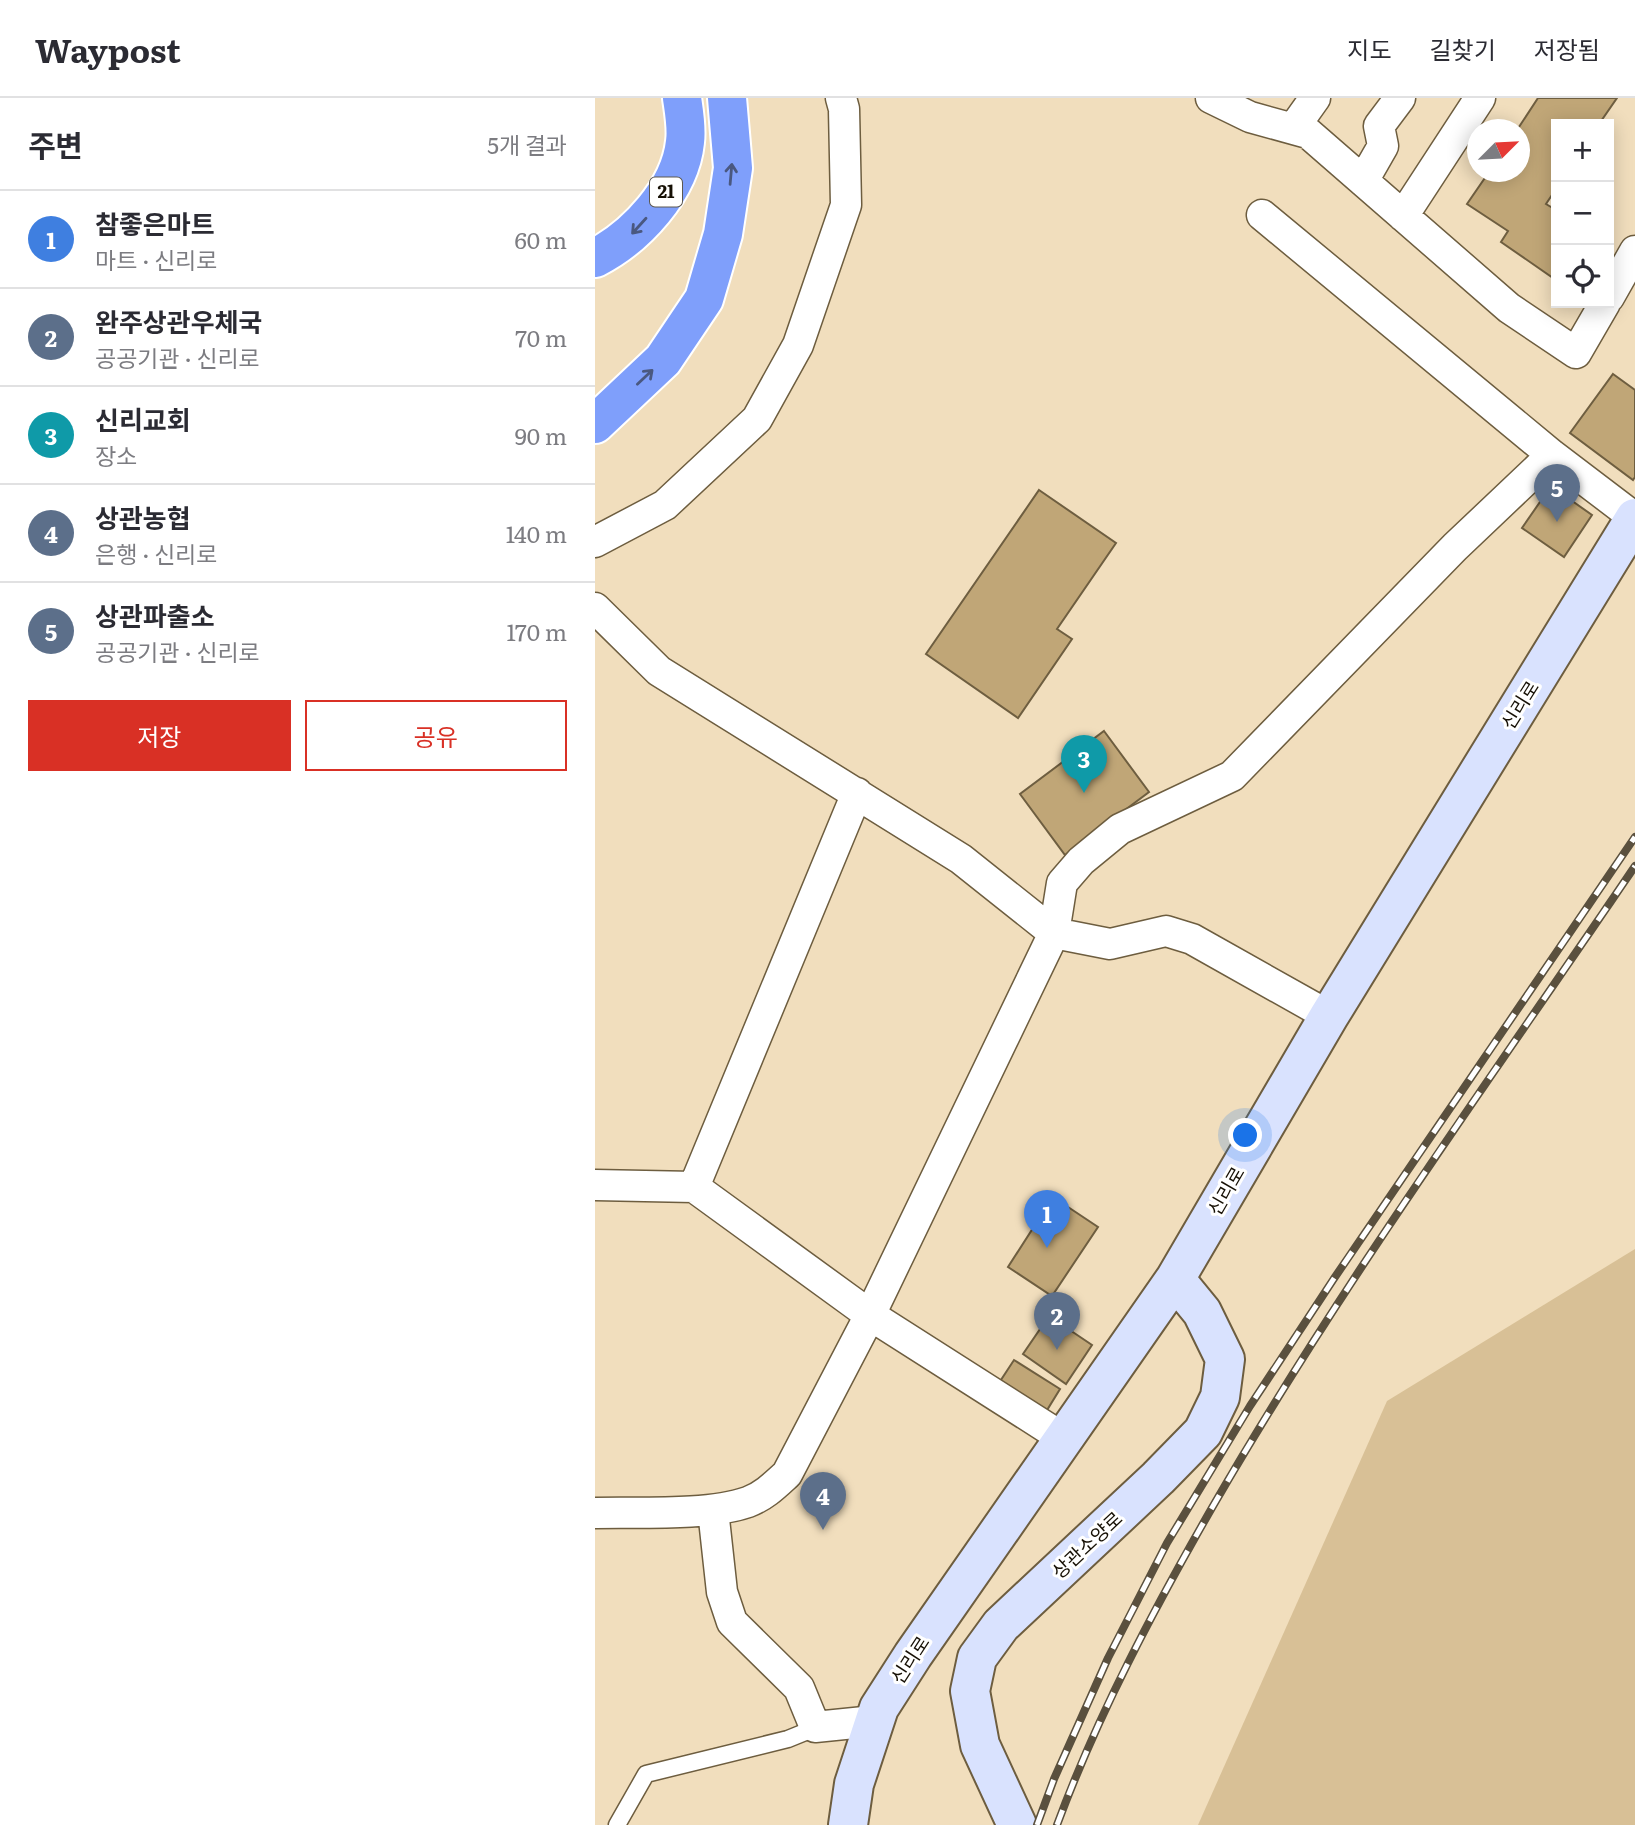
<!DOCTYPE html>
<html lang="ko">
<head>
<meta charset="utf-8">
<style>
  body { margin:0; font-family:Literata,"Noto Sans KR",serif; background:#f2f2f3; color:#2b2b33 }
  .controls { position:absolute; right:21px; top:21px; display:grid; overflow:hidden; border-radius:0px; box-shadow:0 4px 18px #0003 }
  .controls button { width:63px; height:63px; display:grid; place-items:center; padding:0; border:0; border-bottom:2px solid #e1e1e2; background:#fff; color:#2b2b33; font:35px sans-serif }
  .compass { position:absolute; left:872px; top:21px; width:63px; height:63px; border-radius:50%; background:#fff; box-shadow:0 4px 18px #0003; rotate:66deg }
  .you { position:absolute; left:651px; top:1038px; width:24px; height:24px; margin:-18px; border:5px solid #fff; border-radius:50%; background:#1a73e8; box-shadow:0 0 0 10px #1a73e833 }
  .badge { display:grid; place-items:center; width:46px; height:46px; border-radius:50%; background:#d93025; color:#fff; font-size:23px; font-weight:700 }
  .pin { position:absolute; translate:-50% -58px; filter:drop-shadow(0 2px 4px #0008) }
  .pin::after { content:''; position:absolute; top:37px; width:24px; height:21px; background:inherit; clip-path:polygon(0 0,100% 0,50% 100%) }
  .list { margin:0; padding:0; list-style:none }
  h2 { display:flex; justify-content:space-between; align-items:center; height:91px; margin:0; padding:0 28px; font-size:30px }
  h2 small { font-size:23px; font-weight:400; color:#7c7c81 }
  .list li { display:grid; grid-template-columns:46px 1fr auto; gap:21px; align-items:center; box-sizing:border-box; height:98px; padding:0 28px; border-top:2px solid #e1e1e2 }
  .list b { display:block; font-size:26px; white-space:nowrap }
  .list p { margin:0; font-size:23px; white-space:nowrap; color:#7c7c81 }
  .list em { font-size:23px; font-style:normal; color:#7c7c81 }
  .actions { display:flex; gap:14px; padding:21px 28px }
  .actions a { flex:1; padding:16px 0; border:2px solid #d93025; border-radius:0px; text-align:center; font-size:24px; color:#d93025 }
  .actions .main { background:#d93025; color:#fff }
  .icon { flex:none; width:38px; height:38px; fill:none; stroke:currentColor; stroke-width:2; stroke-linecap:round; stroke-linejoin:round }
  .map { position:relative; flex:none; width:1040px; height:1727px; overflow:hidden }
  header { display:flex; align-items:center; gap:42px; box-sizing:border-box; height:98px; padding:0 35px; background:#fff; border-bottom:2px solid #e1e1e2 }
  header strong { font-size:33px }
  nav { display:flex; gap:38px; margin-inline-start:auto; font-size:24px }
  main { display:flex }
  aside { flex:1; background:#fff }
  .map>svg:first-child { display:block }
  .green { fill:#d8c096 }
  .building { fill:#c0a677; stroke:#6e5e40; stroke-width:2 }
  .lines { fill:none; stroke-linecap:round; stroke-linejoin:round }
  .lane-casing { stroke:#6d5d3f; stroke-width:19 }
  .street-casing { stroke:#6d5d3f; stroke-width:33 }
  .secondary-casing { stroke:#6d5d3f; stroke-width:42 }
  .highway-casing { stroke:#fff; stroke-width:42 }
  .lane { stroke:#fff; stroke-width:16 }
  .street { stroke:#fff; stroke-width:30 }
  .secondary { stroke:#d9e2fe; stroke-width:38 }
  .highway { stroke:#7f9ffb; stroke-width:38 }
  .rail-casing { stroke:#5a503e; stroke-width:8 }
  .rail { stroke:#fff; stroke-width:5; stroke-dasharray:16; stroke-linecap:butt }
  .oneway { stroke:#4a5880 }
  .labels { text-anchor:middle; stroke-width:6; stroke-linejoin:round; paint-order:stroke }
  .shield { fill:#fff; stroke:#5c5850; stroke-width:2 }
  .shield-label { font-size:18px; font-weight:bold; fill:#161005 }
  .street-label { font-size:19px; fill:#161005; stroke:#fff }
</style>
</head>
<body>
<header>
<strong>Waypost</strong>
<nav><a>지도</a><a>길찾기</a><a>저장됨</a></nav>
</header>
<main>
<aside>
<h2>주변<small>5개 결과</small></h2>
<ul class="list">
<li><span class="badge" style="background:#3f7fe0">1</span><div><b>참좋은마트</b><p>마트 · 신리로</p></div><em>60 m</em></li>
<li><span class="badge" style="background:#5c6f8a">2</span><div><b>완주상관우체국</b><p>공공기관 · 신리로</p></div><em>70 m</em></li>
<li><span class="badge" style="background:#0f9aa8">3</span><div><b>신리교회</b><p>장소</p></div><em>90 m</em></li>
<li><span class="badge" style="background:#5c6f8a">4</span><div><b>상관농협</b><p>은행 · 신리로</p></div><em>140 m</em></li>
<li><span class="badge" style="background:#5c6f8a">5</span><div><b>상관파출소</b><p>공공기관 · 신리로</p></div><em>170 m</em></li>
</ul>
<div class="actions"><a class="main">저장</a><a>공유</a></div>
</aside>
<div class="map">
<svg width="1040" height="1727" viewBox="0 0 1040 1727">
  <rect width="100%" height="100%" fill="#f1debd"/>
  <path class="green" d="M1040,1151V1727H603L792,1303Z"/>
  <path class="building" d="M943,0H1022L1004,26H961V91L951,106L961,112V182L906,144L913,133L872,106L894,74H925V32H922Z
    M1018,276L1040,292V379L1038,382L975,335Z
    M956,388L997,417L969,459L927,430Z
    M444,392L521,445L462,531L477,541L423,620L331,556Z
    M509,633L554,694L470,757L425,696Z
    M458,1099L503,1129L457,1198L413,1169Z
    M454,1218L497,1247L471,1286L428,1256Z
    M419,1262L465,1291L449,1317L402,1288Z"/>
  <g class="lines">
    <g class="lane-casing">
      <path id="lane" d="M22,1727L51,1676L193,1641L225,1628"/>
    </g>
    <g class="street-casing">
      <path id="street" d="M616,0L655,19L713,35L914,210L981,255L1010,205
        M698,31L720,0
        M768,83L788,48L784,28L805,0
        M667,117L957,357L1040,420
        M808,118L885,0
        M1014,199L1040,153
        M0,444L70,407L162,321L203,247L251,107L249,11L246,0
        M0,510L64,573L366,761L459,835L515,846L571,833L597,841L734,918
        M0,1087L99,1089L275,1217L468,1340
        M99,1089L262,695
        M118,1412L127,1494L137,1524L204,1590L220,1629L279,1623
        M0,1415C44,1414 113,1418 153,1404C169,1398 180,1387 192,1376L275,1217L459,835L467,785L486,763L525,731L637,678L860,449L957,357"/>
    </g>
    <g class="secondary-casing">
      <path id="secondary" d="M253,1727L259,1686L284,1610L318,1557L580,1181L734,918L1040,420
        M422,1727L385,1647L375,1593L382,1560L406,1527L563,1380L608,1334L625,1299L630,1261L607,1214L580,1181"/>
    </g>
    <g class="highway-casing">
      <path id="highway" d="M0,160C41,139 85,92 90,44C92,30 89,14 87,0
        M0,326L68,262L109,201L128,136L138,70L132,0"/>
    </g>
    <use href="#lane" class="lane"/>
    <use href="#street" class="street"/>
    <use href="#secondary" class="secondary"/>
    <use href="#highway" class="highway"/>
    <g class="rail-casing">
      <path id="rail" d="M442,1727L459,1681L513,1560L572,1445L655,1308L740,1179L1040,739
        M462,1727C503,1616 559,1511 618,1408C745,1188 897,979 1040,768"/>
    </g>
    <use href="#rail" class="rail"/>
  </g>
  <defs><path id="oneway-shaft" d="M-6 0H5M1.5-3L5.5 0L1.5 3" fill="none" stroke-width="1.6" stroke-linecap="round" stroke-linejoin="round" transform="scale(1.75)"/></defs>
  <g class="oneway">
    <use href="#oneway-shaft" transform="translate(136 76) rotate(-85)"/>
    <use href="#oneway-shaft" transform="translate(44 128) rotate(132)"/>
    <use href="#oneway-shaft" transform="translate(50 279) rotate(-43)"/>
  </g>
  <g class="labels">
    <rect class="shield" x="55" y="79.5" width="32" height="29" rx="5"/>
    <g class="shield-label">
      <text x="71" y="100">21</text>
    </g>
    <g class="street-label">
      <text transform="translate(925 607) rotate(-58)" y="7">신리로</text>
      <text transform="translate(631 1093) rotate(-60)" y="7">신리로</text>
      <text transform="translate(492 1447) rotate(-43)" y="7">상관소양로</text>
      <text transform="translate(315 1562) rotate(-57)" y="7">신리로</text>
    </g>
  </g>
</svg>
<div class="controls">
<button>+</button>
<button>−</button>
<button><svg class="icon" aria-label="locate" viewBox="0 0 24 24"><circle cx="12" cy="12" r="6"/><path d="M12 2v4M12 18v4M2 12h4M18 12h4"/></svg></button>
</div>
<svg class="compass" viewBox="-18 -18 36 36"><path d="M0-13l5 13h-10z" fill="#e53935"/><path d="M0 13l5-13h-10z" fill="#7c7c81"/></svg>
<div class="you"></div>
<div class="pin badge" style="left:452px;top:1150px;background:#3f7fe0">1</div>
<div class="pin badge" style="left:462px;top:1252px;background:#5c6f8a">2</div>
<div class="pin badge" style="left:489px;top:695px;background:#0f9aa8">3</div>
<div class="pin badge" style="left:228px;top:1432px;background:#5c6f8a">4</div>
<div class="pin badge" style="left:962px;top:424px;background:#5c6f8a">5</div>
</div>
</main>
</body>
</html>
